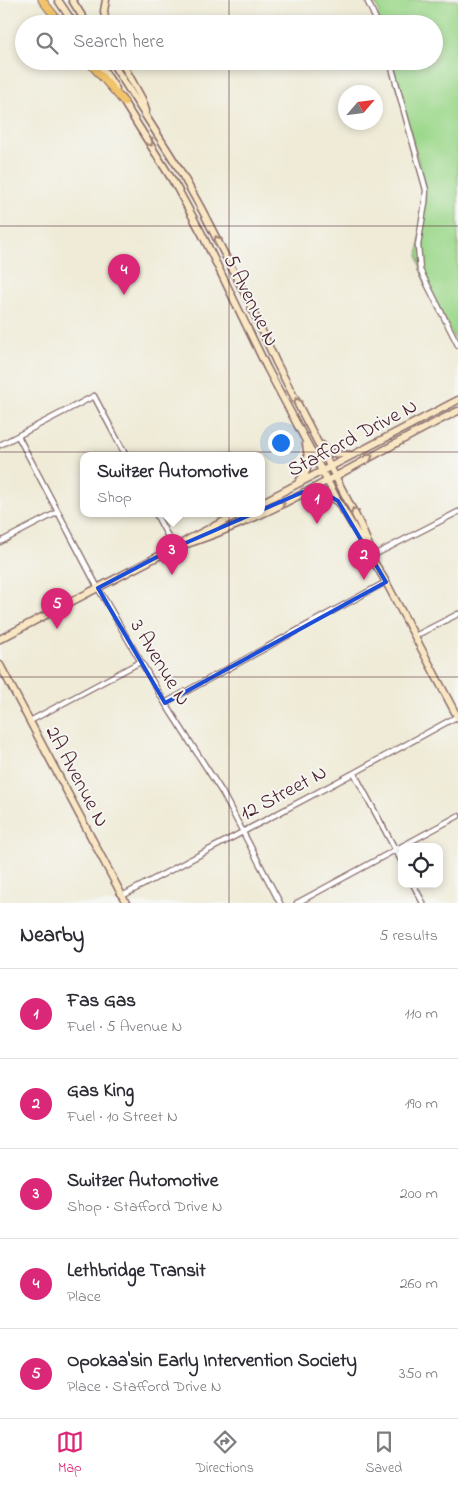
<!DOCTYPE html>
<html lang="en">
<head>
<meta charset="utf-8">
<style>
  body { margin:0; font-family:"Indie Flower",sans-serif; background:#f2f2f3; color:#2b2b33 }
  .controls { position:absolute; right:15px; bottom:15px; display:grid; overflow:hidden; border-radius:10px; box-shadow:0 2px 8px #0003 }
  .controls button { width:45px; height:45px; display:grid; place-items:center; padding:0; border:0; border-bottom:1px solid #e1e1e2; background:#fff; color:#2b2b33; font:25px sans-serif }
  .compass { position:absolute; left:338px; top:85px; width:45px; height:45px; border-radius:50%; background:#fff; box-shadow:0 2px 8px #0003; rotate:62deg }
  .you { position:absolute; left:280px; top:442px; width:18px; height:18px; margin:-12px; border:4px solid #fff; border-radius:50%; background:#1a73e8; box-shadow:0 0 0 8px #1a73e833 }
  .badge { display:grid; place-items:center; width:32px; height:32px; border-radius:50%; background:#db2777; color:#fff; font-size:16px; font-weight:700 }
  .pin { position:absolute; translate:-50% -41px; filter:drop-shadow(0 1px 2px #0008) }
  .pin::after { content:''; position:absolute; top:26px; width:18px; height:15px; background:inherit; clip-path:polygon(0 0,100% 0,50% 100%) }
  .popup { position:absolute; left:80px; top:452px; width:185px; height:65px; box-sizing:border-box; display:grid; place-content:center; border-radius:10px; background:#fff; filter:drop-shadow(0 1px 4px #0005); font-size:16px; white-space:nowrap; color:#7c7c81 }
  .popup b { font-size:19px; color:#2b2b33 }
  .popup::after { content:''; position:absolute; left:50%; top:100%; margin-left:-10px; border:10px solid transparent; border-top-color:#fff }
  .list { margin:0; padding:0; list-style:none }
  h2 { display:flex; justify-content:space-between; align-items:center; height:65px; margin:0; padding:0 20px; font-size:21px }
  h2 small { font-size:16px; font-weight:400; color:#7c7c81 }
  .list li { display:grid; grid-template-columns:32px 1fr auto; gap:15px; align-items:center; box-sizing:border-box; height:90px; padding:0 20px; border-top:1px solid #e1e1e2 }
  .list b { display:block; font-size:19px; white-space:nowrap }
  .list p { margin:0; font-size:16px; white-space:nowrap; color:#7c7c81 }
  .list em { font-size:16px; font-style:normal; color:#7c7c81 }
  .icon { flex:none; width:28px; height:28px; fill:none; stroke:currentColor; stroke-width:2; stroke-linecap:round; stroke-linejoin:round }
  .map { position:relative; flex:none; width:458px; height:903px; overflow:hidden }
  .search { position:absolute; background:#fff; box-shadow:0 2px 8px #0003; left:15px; right:15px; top:15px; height:55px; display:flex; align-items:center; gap:12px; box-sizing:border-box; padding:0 18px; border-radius:28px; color:#7c7c81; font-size:19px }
  .sheet { height:515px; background:#fff }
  nav { display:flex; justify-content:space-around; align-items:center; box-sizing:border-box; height:70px; border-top:1px solid #e1e1e2; background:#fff; font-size:14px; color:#7c7c81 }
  nav a { display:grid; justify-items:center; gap:2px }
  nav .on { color:#db2777 }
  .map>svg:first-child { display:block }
  .green { fill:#9cd88b; stroke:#737c5b }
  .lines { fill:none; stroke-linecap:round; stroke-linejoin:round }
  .street-casing { stroke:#846667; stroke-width:7 }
  .secondary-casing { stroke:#846667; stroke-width:9 }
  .primary-casing { stroke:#846667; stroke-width:9 }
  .street { stroke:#fff; stroke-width:4.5 }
  .secondary { stroke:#f9e7c3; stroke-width:6 }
  .primary { stroke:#f1c36a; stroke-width:7 }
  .oneway { stroke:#a28377 }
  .marked { fill:none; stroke:#1d4ed8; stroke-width:4; stroke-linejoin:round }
  .grid { fill:none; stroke:#4a1f2b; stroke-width:1; stroke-opacity:0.55 }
  .labels { text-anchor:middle; stroke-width:4; stroke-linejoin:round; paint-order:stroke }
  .street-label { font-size:21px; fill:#4a1f2b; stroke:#f6f6f2 }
</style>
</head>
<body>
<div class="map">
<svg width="458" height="903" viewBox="0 0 458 903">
  <rect width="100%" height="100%" fill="#f6f6f2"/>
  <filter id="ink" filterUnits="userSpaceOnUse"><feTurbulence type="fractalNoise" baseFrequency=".02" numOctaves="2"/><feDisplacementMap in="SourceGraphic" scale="10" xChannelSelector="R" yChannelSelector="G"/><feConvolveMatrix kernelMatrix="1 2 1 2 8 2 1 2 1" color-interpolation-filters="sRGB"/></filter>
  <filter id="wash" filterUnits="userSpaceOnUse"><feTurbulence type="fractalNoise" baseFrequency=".0096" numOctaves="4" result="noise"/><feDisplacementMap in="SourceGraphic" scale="20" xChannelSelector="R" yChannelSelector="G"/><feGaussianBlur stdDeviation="1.12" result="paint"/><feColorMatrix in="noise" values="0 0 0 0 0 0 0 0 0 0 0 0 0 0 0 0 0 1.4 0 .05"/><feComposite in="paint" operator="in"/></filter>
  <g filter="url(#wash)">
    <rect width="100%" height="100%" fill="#efebd7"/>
    <path class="green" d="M373,0H458V345L425,283L418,257L426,189L390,61H434V24H378L376,18L380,12Z"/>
  </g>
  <g filter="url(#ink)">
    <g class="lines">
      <g class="street-casing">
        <path id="street" d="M367,0L378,24
          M390,61L426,190L425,203L418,245L420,270L458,345
          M18,436L98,588L165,703L222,792L280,903
          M0,445L94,396L126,456
          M156,514L174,548
          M0,542L58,512
          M372,556L458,512
          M415,636L458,614
          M165,703L386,582
          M30,721L140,662
          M354,773L402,862
          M413,884L423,903
          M122,896L354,773L458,716
          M297,903L458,816"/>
      </g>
      <g class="secondary-casing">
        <path id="secondary" d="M58,0L74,24
          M72,0L87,24
          M106,24L104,11L106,0
          M98,61L116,89
          M111,61L178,167L202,210L247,298L276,362L360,524L370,548
          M121,61L142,99L146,111
          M121,98L176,186L202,234L267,368L338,501L386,582L458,718
          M322,445L331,453L352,455
          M299,481C312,468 308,460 306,444
          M304,492H323L337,501
          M261,503L458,400
          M174,548C275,518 364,457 458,411
          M0,639L174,548L189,539L238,514
          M0,665L126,903"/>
      </g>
      <g class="primary-casing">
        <path id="primary" d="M42,0L61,24
          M88,61L124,102"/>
      </g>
      <use href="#street" class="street"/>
      <use href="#secondary" class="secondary"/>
      <use href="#primary" class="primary"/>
    </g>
    <defs><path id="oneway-chevron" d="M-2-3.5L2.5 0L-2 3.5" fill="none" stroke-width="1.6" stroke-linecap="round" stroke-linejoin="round" transform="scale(1.25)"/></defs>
    <g class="oneway">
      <use href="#oneway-chevron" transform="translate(150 143) rotate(59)"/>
      <use href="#oneway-chevron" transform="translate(217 239) rotate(-118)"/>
      <use href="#oneway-chevron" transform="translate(297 401) rotate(-118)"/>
      <use href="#oneway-chevron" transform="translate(370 457) rotate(-28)"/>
      <use href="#oneway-chevron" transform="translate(282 504) rotate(-26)"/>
      <use href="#oneway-chevron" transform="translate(354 511) rotate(-117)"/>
    </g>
  </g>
  <path class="marked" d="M303,492H323L338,501L386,582L165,703L98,588L174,548Z"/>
  <path class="grid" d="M229,0V24M229,61V903M0,226H458M0,452H458M0,677H458"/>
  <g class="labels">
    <g class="street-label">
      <text transform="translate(252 300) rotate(64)" y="7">5 Avenue N</text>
      <text transform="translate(352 437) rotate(-28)" y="7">Stafford Drive N</text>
      <text transform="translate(161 662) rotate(59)" y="7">3 Avenue N</text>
      <text transform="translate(78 776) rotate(62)" y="7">2A Avenue N</text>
      <text transform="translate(283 792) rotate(-28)" y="7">12 Street N</text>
    </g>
  </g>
</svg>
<div class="controls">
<button><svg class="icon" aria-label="locate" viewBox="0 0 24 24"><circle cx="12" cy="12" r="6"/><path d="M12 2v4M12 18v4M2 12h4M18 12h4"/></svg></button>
</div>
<svg class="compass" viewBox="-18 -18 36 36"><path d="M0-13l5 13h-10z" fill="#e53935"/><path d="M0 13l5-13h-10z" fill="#7c7c81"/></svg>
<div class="you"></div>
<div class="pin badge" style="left:317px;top:524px">1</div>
<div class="pin badge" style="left:364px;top:580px">2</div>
<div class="pin badge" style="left:172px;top:575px">3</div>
<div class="popup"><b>Switzer Automotive</b>Shop</div>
<div class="pin badge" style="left:124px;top:295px">4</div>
<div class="pin badge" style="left:57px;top:629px">5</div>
<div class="search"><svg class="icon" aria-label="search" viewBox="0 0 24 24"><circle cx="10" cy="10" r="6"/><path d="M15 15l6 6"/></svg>Search here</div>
</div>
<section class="sheet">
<h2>Nearby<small>5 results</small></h2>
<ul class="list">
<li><span class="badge">1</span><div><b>Fas Gas</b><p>Fuel · 5 Avenue N</p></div><em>110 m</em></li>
<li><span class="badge">2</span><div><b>Gas King</b><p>Fuel · 10 Street N</p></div><em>190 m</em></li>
<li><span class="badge">3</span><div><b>Switzer Automotive</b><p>Shop · Stafford Drive N</p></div><em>200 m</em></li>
<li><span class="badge">4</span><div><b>Lethbridge Transit</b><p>Place</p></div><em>260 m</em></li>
<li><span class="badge">5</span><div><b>Opokaa'sin Early Intervention Society</b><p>Place · Stafford Drive N</p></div><em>350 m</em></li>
</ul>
</section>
<nav>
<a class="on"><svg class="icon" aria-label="map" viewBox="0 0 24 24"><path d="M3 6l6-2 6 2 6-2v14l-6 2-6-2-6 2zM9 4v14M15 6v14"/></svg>Map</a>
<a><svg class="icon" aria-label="directions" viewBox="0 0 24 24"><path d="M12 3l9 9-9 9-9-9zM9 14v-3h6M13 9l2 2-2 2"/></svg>Directions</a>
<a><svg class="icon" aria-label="saved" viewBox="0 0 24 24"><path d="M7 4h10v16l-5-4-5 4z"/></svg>Saved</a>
</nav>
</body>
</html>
